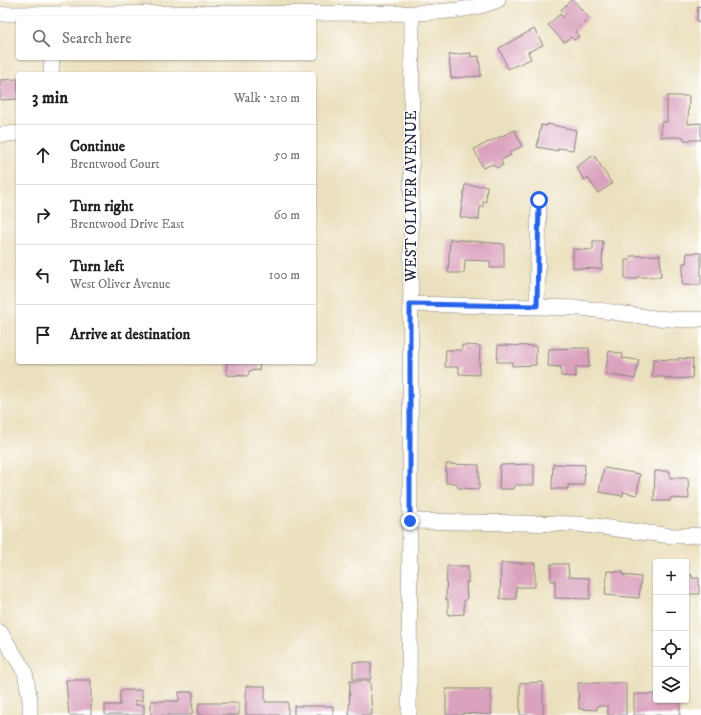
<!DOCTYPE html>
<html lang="en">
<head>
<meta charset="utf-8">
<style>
  body { margin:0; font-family:"IM FELL DW Pica",serif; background:#f6f6f6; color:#202124 }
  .controls { position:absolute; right:12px; bottom:12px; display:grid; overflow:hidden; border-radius:4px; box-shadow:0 1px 3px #0004 }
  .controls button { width:36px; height:36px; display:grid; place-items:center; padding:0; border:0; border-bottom:1px solid #e0e0e0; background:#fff; color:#202124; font:20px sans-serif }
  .stop { position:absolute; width:12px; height:12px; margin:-9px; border:3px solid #2563eb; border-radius:50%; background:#fff }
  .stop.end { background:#2563eb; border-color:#fff; box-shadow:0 1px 4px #0008 }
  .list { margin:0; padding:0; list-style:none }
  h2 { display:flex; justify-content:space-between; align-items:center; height:52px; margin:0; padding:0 16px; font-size:17px }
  h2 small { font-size:13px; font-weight:400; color:#757577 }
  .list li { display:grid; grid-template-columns:26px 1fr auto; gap:12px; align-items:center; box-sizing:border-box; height:60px; padding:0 16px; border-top:1px solid #e0e0e0 }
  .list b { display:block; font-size:15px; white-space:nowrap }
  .list p { margin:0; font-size:13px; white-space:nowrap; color:#757577 }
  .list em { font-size:13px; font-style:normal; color:#757577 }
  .icon { flex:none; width:22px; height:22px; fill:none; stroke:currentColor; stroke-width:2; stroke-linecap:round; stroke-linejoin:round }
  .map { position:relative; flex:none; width:701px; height:715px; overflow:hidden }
  .search { position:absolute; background:#fff; box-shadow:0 1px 3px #0004; left:16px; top:16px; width:300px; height:44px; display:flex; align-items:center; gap:10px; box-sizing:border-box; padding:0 14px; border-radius:4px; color:#757577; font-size:15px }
  .panel { position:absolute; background:#fff; box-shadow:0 1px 3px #0004; left:16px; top:72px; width:300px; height:292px; border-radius:4px }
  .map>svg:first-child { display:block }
  .building { fill:#daa2bd }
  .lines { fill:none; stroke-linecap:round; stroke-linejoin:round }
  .minor-casing { stroke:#86817c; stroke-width:16 }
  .minor { stroke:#fff; stroke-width:15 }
  .route { stroke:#2563eb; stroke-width:5 }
  .labels { text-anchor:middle; stroke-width:3; stroke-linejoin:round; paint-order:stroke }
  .street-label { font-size:15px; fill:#22223b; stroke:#fff }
</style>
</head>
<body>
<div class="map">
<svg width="701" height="715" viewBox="0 0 701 715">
  <rect width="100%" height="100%" fill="#fff"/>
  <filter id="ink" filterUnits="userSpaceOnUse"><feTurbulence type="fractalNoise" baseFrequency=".025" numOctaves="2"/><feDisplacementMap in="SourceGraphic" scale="8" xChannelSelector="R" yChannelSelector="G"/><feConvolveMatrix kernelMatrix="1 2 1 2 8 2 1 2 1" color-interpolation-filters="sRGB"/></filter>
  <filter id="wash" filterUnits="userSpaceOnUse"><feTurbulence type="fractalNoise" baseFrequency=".012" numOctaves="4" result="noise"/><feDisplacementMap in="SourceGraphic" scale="16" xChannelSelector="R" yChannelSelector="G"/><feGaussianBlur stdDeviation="0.9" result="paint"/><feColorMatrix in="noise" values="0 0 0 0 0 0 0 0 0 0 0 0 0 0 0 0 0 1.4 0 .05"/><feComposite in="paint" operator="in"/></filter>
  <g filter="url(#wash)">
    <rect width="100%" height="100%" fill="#ebe0be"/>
    <g id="blocks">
      <path class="building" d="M571,0H573L589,18L575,32L579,36L574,40L571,37L564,42L548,25L560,14L563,17L566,14L561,10Z
        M698,6L701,7V23L697,22Z
        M534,29L543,45L528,52L531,59L508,69L499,48Z
        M471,53V57L479,56L481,76L451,78L449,55Z
        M18,79V99L0,100V80Z
        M667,96H689L688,124L701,123V140H684V137H661V122H667Z
        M547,124L576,130L573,150L558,148V151L537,147L541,125L547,126Z
        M515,130L522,146L509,153L511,155L501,160L503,165L496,168L493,164L483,168L474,149Z
        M594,155L612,184L598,193L588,178L584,180L576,167Z
        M465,185L487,186L486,202H483V207H480L479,220L460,217Z
        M450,239L504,244V268H490V261L465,260L464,273H448Z
        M593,241H603L602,269L573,268V249L593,250Z
        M687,253H701V285H682L683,263H686Z
        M660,255L661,277H637L636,279H625V260H630L631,256Z
        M462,345L480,346L479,375L459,374V367H445L446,350H462Z
        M498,345L536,346V365L512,366V362H497Z
        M574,348H589V367H576V377L561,376V367L548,366L549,349Z
        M609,351L623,354L622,358L639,360L635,379L605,374Z
        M678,358L693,359L692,378L666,379V377H652L653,359L678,360Z
        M227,362H260L259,370L249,371L248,376L226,375Z
        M446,464L479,465V489L458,488L457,483H446Z
        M534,464V485H515L514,489H499L500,465Z
        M553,464L585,465L584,485H568V489H552Z
        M604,468L640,474L637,495L623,492V496L599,492Z
        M655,471H670V478H688L689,499L670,498V501H654Z
        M501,563H535V587H516V599H500Z
        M551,564H568L569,577L589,578L590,599L555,598V580L551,581Z
        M447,566H468V583L466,582L467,600H464V614L448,615V599L446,600Z
        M607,571L623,572V575L641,577L639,598L605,595Z
        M686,575H692V578H699V594H686Z
        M353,662H371V679H353Z
        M66,680H91V715H69Z
        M350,681H370L372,715H349Z
        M543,682V715H520V683Z
        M578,683H626V715H608V706H597V710L579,709Z
        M246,686H265V702H288V715H246Z
        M446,689H491V715L463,713V715H446Z
        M120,690H142V701L135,700V705H144V715H105V705H120Z
        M179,692H193L192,715H151V701H179Z
        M634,694H656V700H680V715H634Z
        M199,703H239V715H198Z
        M294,706H333V715H294Z"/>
    </g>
  </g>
  <g filter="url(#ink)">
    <use href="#blocks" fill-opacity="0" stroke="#86817c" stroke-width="1"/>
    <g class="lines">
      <g class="minor-casing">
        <path id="minor" d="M0,14L412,13C442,12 470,11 498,0
          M51,74L52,58
          M0,135L18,133
          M410,304L580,308C621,312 660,322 701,319
          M537,306L539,200
          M410,521L578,524L672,536L701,535
          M0,632L25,672L30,700V715
          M409,715L412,13"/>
      </g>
      <use href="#minor" class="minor"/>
    </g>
  </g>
  <g class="lines" filter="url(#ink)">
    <path class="route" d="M410,521V304L537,306L539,200"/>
  </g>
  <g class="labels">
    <g class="street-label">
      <text transform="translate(411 196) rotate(-90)" y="5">WEST OLIVER AVENUE</text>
    </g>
  </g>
</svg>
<div class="controls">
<button>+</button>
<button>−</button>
<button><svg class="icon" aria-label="locate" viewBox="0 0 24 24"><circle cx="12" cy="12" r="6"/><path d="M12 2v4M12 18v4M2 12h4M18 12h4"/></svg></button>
<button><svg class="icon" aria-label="layers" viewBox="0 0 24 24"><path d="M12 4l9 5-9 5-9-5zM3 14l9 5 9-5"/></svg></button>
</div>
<div class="stop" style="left:539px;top:200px"></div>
<div class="stop end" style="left:410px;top:521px"></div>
<div class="search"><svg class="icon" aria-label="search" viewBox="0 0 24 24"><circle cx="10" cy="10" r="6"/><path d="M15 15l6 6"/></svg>Search here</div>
<section class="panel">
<h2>3 min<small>Walk · 210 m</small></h2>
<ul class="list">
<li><svg class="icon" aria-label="ahead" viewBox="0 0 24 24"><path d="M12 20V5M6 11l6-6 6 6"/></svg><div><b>Continue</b><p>Brentwood Court</p></div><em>50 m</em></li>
<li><svg class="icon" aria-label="right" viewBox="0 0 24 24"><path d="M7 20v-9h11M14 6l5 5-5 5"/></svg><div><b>Turn right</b><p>Brentwood Drive East</p></div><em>60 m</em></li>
<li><svg class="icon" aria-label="left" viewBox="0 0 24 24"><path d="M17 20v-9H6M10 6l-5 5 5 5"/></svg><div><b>Turn left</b><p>West Oliver Avenue</p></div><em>100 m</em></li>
<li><svg class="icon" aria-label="arrive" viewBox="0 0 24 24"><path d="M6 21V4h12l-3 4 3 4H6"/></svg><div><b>Arrive at destination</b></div></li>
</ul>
</section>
</div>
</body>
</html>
